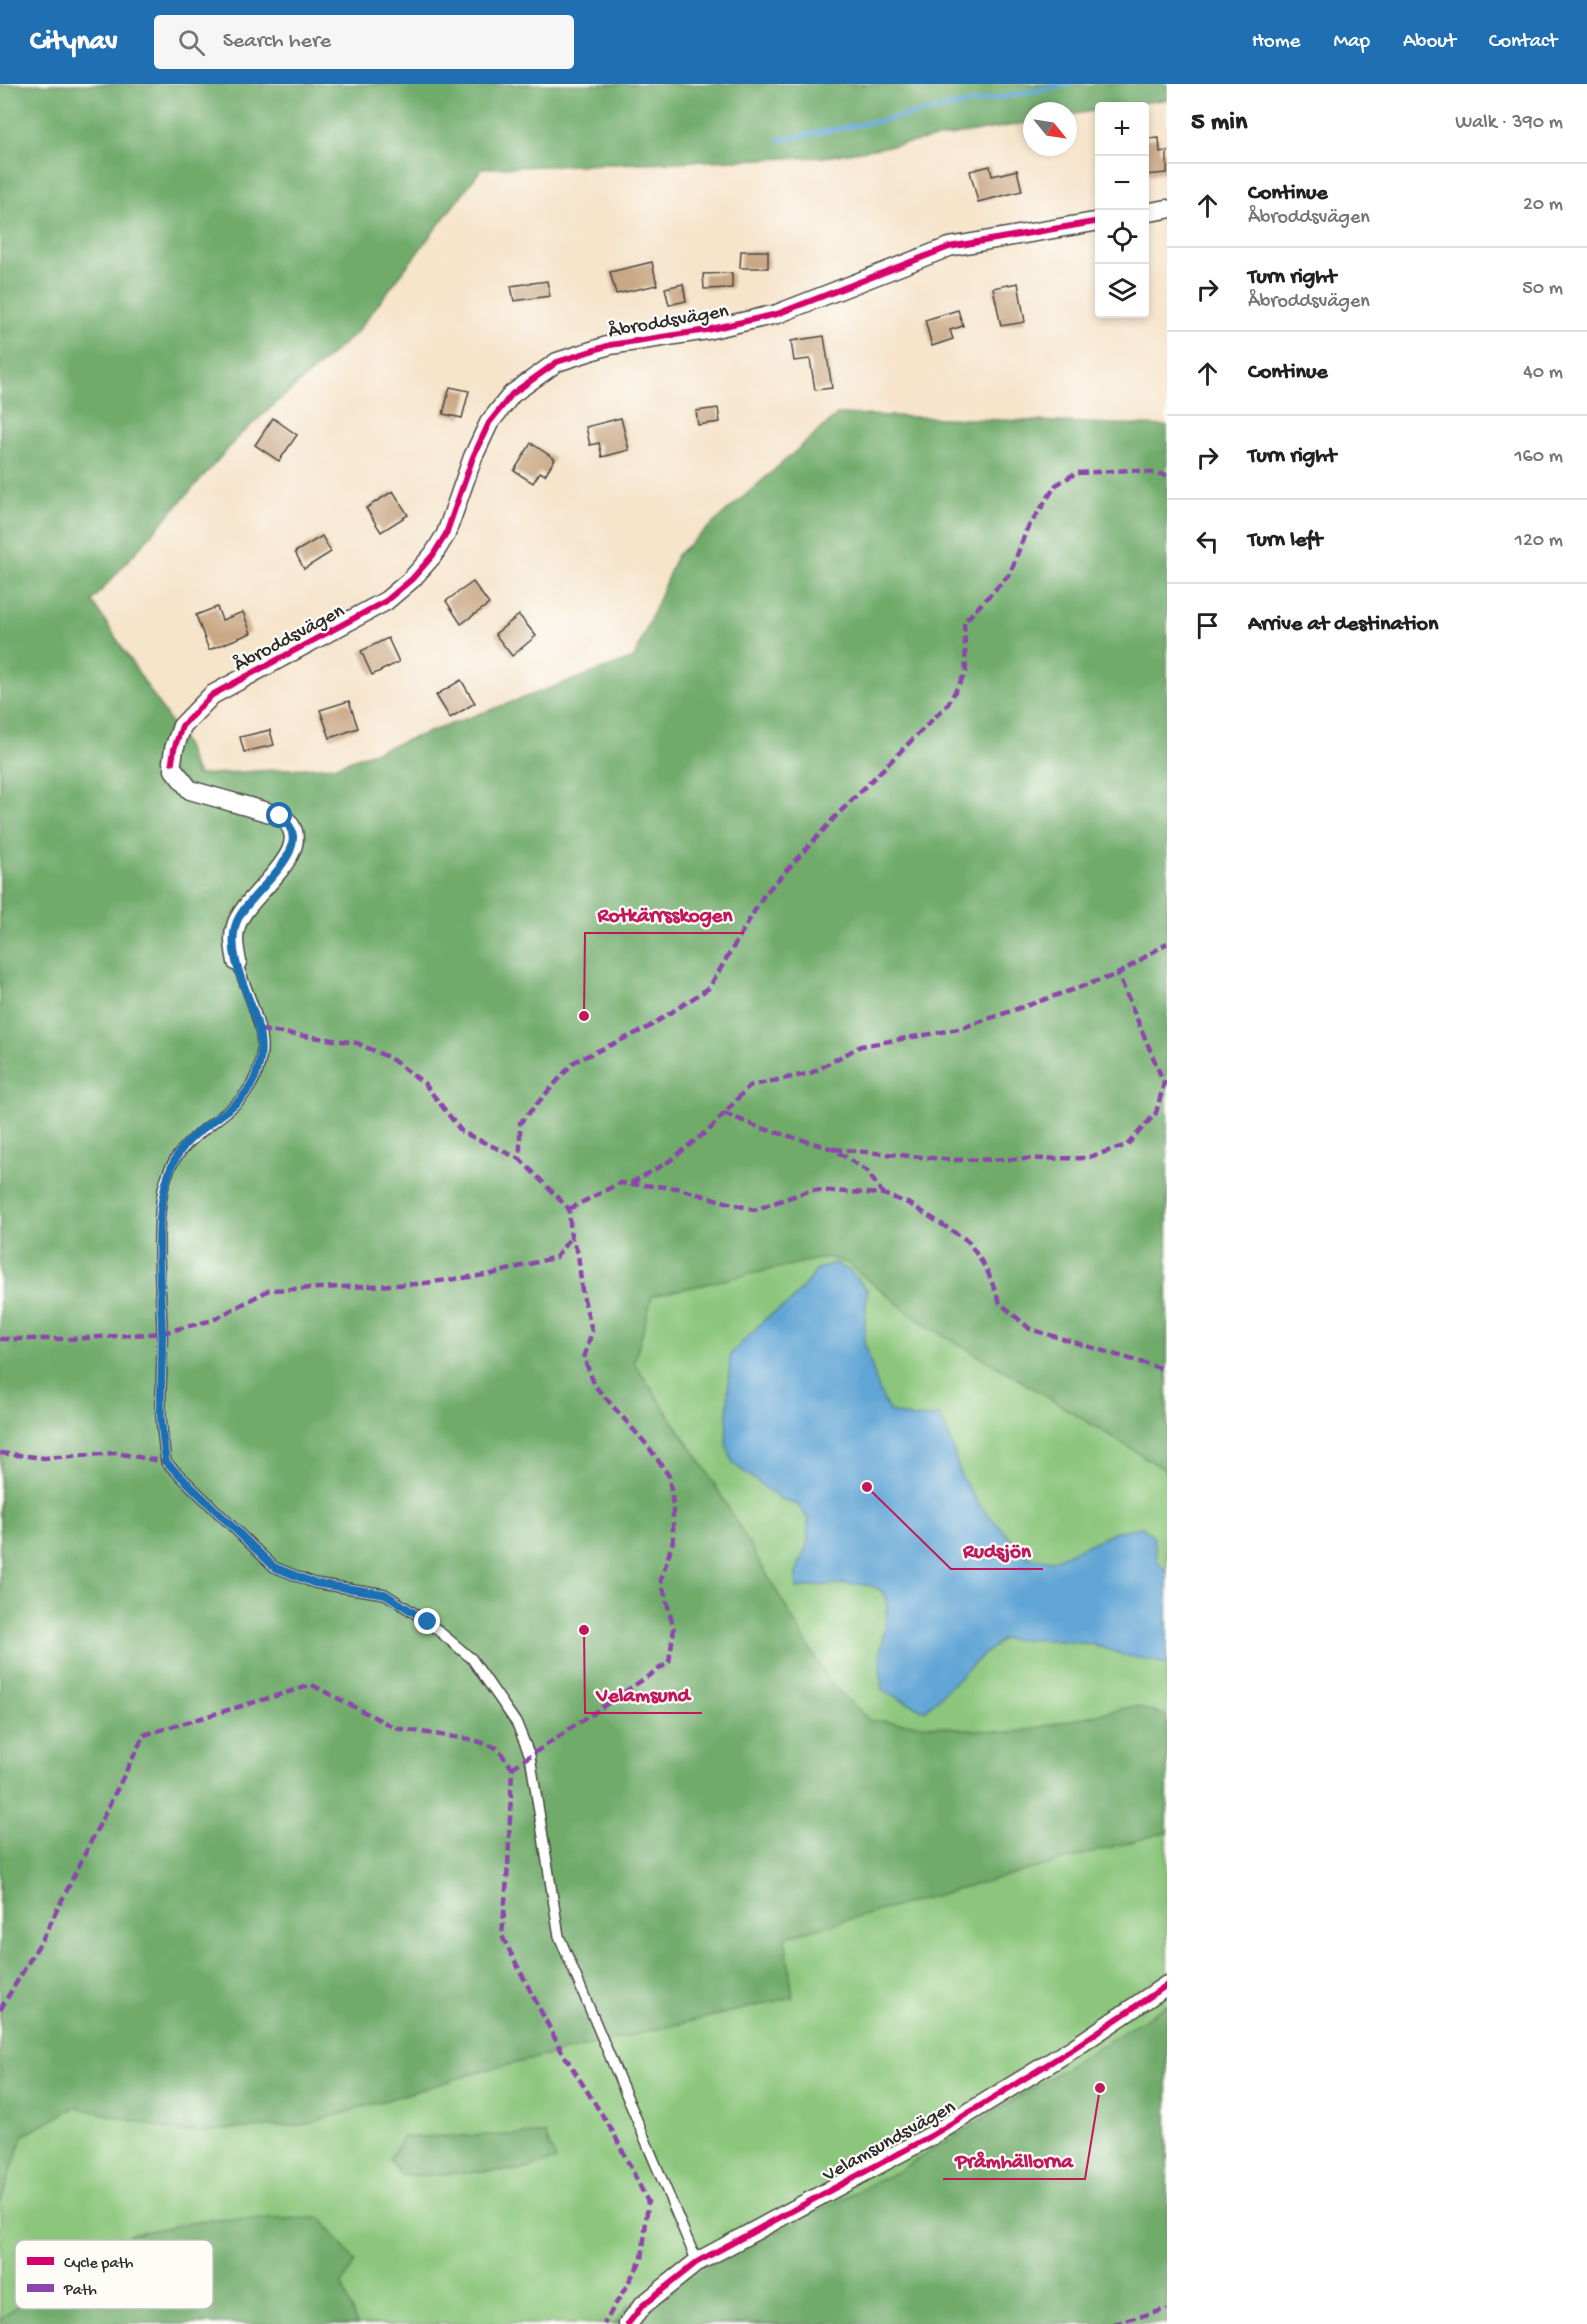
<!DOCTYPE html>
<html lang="en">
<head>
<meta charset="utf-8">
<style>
  body { margin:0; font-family:"Gochi Hand",sans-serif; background:#f6f6f6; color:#202124 }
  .controls { position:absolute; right:18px; top:18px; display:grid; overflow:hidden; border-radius:6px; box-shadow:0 3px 9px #0003 }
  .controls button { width:54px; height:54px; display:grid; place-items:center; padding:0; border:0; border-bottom:2px solid #e0e0e0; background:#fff; color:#202124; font:30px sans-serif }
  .compass { position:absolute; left:1023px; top:18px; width:54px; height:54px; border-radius:50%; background:#fff; box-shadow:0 3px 9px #0003; rotate:120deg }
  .stop { position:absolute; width:18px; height:18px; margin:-14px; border:4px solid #1f6fb2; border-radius:50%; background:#fff }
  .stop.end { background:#1f6fb2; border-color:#fff; box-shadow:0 2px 6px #0008 }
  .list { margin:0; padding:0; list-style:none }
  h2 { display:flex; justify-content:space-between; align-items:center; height:78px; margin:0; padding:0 24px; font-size:26px }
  h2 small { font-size:20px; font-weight:400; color:#757577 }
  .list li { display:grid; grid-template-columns:39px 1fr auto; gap:18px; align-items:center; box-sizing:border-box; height:84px; padding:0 24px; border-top:2px solid #e0e0e0 }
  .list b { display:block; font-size:22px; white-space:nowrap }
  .list p { margin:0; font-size:20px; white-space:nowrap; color:#757577 }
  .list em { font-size:20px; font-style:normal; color:#757577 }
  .icon { flex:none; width:33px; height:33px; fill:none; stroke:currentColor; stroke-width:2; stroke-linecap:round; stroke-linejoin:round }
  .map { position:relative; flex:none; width:1167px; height:2240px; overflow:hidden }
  header { display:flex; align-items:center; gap:36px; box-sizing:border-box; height:84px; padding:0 30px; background:#1f6fb2; color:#fff }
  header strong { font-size:28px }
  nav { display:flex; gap:33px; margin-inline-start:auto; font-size:21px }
  .search { width:420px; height:54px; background:#f6f6f6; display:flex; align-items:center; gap:15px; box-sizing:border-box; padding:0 21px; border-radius:6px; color:#757577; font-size:22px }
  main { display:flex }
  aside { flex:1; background:#fff }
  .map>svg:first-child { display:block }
  .green { fill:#8bc67b; stroke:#5b7853; stroke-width:1.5 }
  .forest { fill:#70ab6b; stroke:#4e6b4b; stroke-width:1.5 }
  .water { fill:#60a5d5; stroke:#466880; stroke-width:1.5 }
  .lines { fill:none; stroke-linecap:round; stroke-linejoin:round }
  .stream { stroke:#60a5d5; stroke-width:5 }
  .building { fill:#caa886 }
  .lane-casing { stroke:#494743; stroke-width:12 }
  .street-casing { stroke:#494743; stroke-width:21 }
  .lane { stroke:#fff; stroke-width:9 }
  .street { stroke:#fff; stroke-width:18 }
  .quiet { stroke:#8e44ad; stroke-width:4.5; stroke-dasharray:9 4.5; stroke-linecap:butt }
  .cycleway-casing { stroke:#fdfcf7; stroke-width:10 }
  .cycleway { stroke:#d6006c; stroke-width:6 }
  .route { stroke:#1f6fb2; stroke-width:8 }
  .labels { text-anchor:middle; stroke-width:4.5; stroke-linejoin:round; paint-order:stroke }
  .street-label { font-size:20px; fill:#2b2b2b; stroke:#fdfcf7 }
  .key { fill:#fdfcf7; stroke:#bebdba; stroke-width:1.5 }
  .key-label { font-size:16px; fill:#2b2b2b }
  .leader { fill:none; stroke:#c2185b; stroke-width:2 }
  .callout-dot { fill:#c2185b; stroke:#fdfcf7; stroke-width:2 }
  .callout-label { font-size:21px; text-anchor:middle; font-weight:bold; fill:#c2185b; stroke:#fdfcf7; stroke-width:4.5; stroke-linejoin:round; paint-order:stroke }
</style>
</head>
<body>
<header>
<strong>Citynav</strong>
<div class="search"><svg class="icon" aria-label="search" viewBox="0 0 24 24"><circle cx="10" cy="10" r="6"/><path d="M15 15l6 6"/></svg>Search here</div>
<nav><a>Home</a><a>Map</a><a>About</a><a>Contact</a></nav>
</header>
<main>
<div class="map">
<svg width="1167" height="2240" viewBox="0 0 1167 2240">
  <rect width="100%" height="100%" fill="#fdfcf7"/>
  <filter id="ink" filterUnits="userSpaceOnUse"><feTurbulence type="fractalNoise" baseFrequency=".0167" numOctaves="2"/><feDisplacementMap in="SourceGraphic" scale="12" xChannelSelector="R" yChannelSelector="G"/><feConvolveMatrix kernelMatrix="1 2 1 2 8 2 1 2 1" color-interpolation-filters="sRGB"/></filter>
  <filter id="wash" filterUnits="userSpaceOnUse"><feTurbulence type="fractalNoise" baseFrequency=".008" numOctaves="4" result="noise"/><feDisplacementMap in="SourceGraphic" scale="24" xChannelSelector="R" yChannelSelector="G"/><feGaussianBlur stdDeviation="1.35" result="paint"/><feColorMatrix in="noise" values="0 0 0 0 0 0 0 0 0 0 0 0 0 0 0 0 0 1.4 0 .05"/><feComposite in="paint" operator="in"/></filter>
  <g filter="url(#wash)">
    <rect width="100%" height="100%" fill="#f6e4cb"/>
    <path class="green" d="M0,411L314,852L1167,822V2240H0Z"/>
    <path class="forest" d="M0,0H1167V15L1121,22H1100L1099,26L1068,31V27H1032V38L825,73L482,84L356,249L241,350L92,517L186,662L196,691L335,682L634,574L677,471L838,330L1167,342V1387L1010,1290L922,1239L847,1179L827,1173L652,1212L634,1279L708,1389L828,1596L869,1636L1012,1649L1135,1622L1167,1632V1748L785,1853L793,1913L482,1987L304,2041L181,2048L75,2023L23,2052L0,2119Z
      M1167,1921V2240H614L628,2222L900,2086Z
      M545,2050L556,2076L522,2086L401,2092L390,2075L402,2053Z
      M321,2134L355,2178L342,2201L357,2240H0V2235L35,2208L131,2150L207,2136Z"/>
    <path class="water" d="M834,1179L850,1187L867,1206L864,1258L880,1309L890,1328L914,1334L939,1332L948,1349L961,1392L979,1421L1028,1473L1052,1477L1118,1447L1142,1443L1153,1452L1158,1479L1167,1488V1580L1124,1571L1091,1560L1051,1556L1002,1555L970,1583L925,1627L882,1606C881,1596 880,1584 880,1574C880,1557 896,1519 880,1506C866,1495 816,1502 797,1504L796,1489L808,1459V1435L798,1421L780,1415L733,1379L726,1360L730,1271L766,1234L791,1218L818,1185Z"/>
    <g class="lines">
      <path class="stream" d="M779,56L1071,0"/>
    </g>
    <g id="blocks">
      <path class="building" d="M1159,54L1160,68L1167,67V89L1144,91V55Z
        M990,82L992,92L1017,86L1022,107L978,118L970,87Z
        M741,167H768V184H740Z
        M652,178L657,201L616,210L610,188Z
        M732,189V204L704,205L703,190Z
        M547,197L550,212L514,217L511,202Z
        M1018,199L1025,238L1001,242L993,204Z
        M683,200L686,217L669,221L665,204Z
        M958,226L963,242L950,246L953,255L932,262L925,236Z
        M824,252L832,304L815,306L810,275L794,277L791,257Z
        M450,303L469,307L462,334L443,330Z
        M718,324L720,338L698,341L696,327Z
        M273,334L297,351L279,377L255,361Z
        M621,334L629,366L602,373L599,359L590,361L586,343Z
        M531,359L555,375L545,391L540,388L533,399L514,387Z
        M393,407L408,431L381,448L366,424Z
        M322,452L331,468L304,485L295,468Z
        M473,498L489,520L461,540L446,517Z
        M217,523L222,536L243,528L251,549L209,566L196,531Z
        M519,531L536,552L512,572L495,550Z
        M388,554L399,578L372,591L361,567Z
        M461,596L475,619L450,634L436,611Z
        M349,617L358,644L330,654L320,626Z
        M270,646L274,661L244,668L240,653Z"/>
    </g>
  </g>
  <g filter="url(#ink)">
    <use href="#blocks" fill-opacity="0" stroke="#494743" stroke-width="1.5"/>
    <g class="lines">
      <g class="lane-casing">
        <path id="lane" d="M237,878C245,903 263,940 262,965C257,1039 177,1035 163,1105C155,1149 161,1201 162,1246C163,1275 160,1304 161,1332C162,1348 164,1363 166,1378L274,1483L314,1499L385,1510L428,1538L472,1575L517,1640L530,1672L559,1852L697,2178"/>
      </g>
      <g class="street-casing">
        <path id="street" d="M1144,129L1167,125
          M172,678L174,665L182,642L212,611L386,517L412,495L433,471L446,450L473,373L489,339L512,310L557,278L610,261L707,246L777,230L949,163L1100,137
          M174,686L190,706L281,732C324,765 245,809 236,842C232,854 235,866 237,878
          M628,2240L643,2221L697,2178L931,2052L1074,1964L1167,1901"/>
      </g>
      <use href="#lane" class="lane"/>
      <use href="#street" class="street"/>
      <path class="quiet" d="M260,946L357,959L390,974L424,999L462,1048L520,1075
        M724,1029L758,1043L833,1065L867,1087L883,1110
        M833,1065L954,1076L1086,1074L1127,1061L1156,1029L1164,999L1118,890
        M631,1099L668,1078L711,1044L749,1002L811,989L861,962L959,945L1118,890L1167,859
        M569,1125L620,1099L676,1104L754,1126L811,1106L883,1110L910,1120L968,1157L987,1186L1000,1219L1030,1245L1167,1286
        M0,1255H69L162,1249L213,1236L269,1206L418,1200L492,1190L556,1173L571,1153
        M0,1369L44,1374L116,1369L166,1378
        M512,1684L669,1578L674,1545L661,1496L673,1457V1421L669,1392L648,1362L595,1302L584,1274L592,1247L582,1207L578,1169L571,1153L569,1125L520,1075V1039L574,978L647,944L709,904L764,811L836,732L948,620L966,588L964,538L1010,490L1026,447L1056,401L1076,389L1133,386L1167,391
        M0,1926L43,1854L144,1651L312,1601L395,1644L474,1656L497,1664L512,1684L508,1783L502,1852L561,1966L613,2048L648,2118L642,2175L604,2240
        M1114,2240L1167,2225"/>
      <g class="cycleway-casing">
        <path id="cycleway" d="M172,678L174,665L182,642L212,611L386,517L412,495L433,471L446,450L473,373L489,339L512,310L557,278L610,261L707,246L777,230L949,163L1100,137
          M628,2240L643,2221L697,2178L931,2052L1074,1964L1167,1901"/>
      </g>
      <use href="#cycleway" class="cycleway"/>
    </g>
  </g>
  <g class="lines" filter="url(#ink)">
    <path class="route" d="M280,732C324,765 243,809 235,843C224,892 275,936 257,988C244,1029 197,1037 177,1072C150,1117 161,1195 162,1246C163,1275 160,1304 161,1333C162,1348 164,1363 166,1378L274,1483L314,1499L385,1510L428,1538"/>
  </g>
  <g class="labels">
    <g class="street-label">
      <text transform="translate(668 235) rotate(-10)" y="7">Åbroddsvägen</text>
      <text transform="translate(288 552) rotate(-28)" y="7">Åbroddsvägen</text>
      <text transform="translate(888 2055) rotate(-29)" y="7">Velamsundsvägen</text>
    </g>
  </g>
  <rect x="15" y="2156" width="198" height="69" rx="9" class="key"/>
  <rect x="27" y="2173" width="27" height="8" fill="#d6006c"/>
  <rect x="27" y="2200" width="27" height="8" fill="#8e44ad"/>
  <g class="key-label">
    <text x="64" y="2183">Cycle path</text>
    <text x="64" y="2210">Path</text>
  </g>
  <path class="leader" d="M584 932L585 849H744M867 1403L951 1485H1043M584 1546L585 1629H702M1100 2004L1085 2095H943"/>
  <g class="callout-dot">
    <circle cx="584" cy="932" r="6"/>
    <circle cx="867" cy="1403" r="6"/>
    <circle cx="584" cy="1546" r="6"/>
    <circle cx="1100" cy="2004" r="6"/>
  </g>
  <g class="callout-label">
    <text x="665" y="837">Rotkärrsskogen</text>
    <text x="997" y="1473">Rudsjön</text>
    <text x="643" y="1617">Velamsund</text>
    <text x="1014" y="2083">Pråmhällorna</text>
  </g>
</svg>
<div class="controls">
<button>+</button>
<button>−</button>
<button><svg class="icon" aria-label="locate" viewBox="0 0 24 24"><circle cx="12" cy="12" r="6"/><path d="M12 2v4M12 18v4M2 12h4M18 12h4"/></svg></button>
<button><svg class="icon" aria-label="layers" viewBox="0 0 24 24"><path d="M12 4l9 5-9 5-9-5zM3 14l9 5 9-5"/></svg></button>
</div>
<svg class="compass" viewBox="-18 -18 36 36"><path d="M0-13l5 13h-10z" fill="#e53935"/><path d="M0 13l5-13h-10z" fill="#757577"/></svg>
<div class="stop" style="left:280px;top:732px"></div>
<div class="stop end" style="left:428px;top:1538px"></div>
</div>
<aside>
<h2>5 min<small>Walk · 390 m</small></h2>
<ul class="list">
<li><svg class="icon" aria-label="ahead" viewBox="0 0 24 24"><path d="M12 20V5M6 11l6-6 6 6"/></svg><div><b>Continue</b><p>Åbroddsvägen</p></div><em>20 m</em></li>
<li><svg class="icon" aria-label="right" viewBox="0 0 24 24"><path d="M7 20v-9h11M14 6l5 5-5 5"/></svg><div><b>Turn right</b><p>Åbroddsvägen</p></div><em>50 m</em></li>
<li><svg class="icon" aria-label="ahead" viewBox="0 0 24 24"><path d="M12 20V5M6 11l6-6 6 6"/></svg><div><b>Continue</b></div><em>40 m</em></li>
<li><svg class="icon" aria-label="right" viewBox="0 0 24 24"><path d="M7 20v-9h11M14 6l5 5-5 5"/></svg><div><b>Turn right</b></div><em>160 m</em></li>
<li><svg class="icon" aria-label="left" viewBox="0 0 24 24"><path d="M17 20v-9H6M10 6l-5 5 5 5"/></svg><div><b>Turn left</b></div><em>120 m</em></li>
<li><svg class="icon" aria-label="arrive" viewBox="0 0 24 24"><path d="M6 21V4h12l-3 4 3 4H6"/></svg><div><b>Arrive at destination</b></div></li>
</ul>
</aside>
</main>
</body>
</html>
